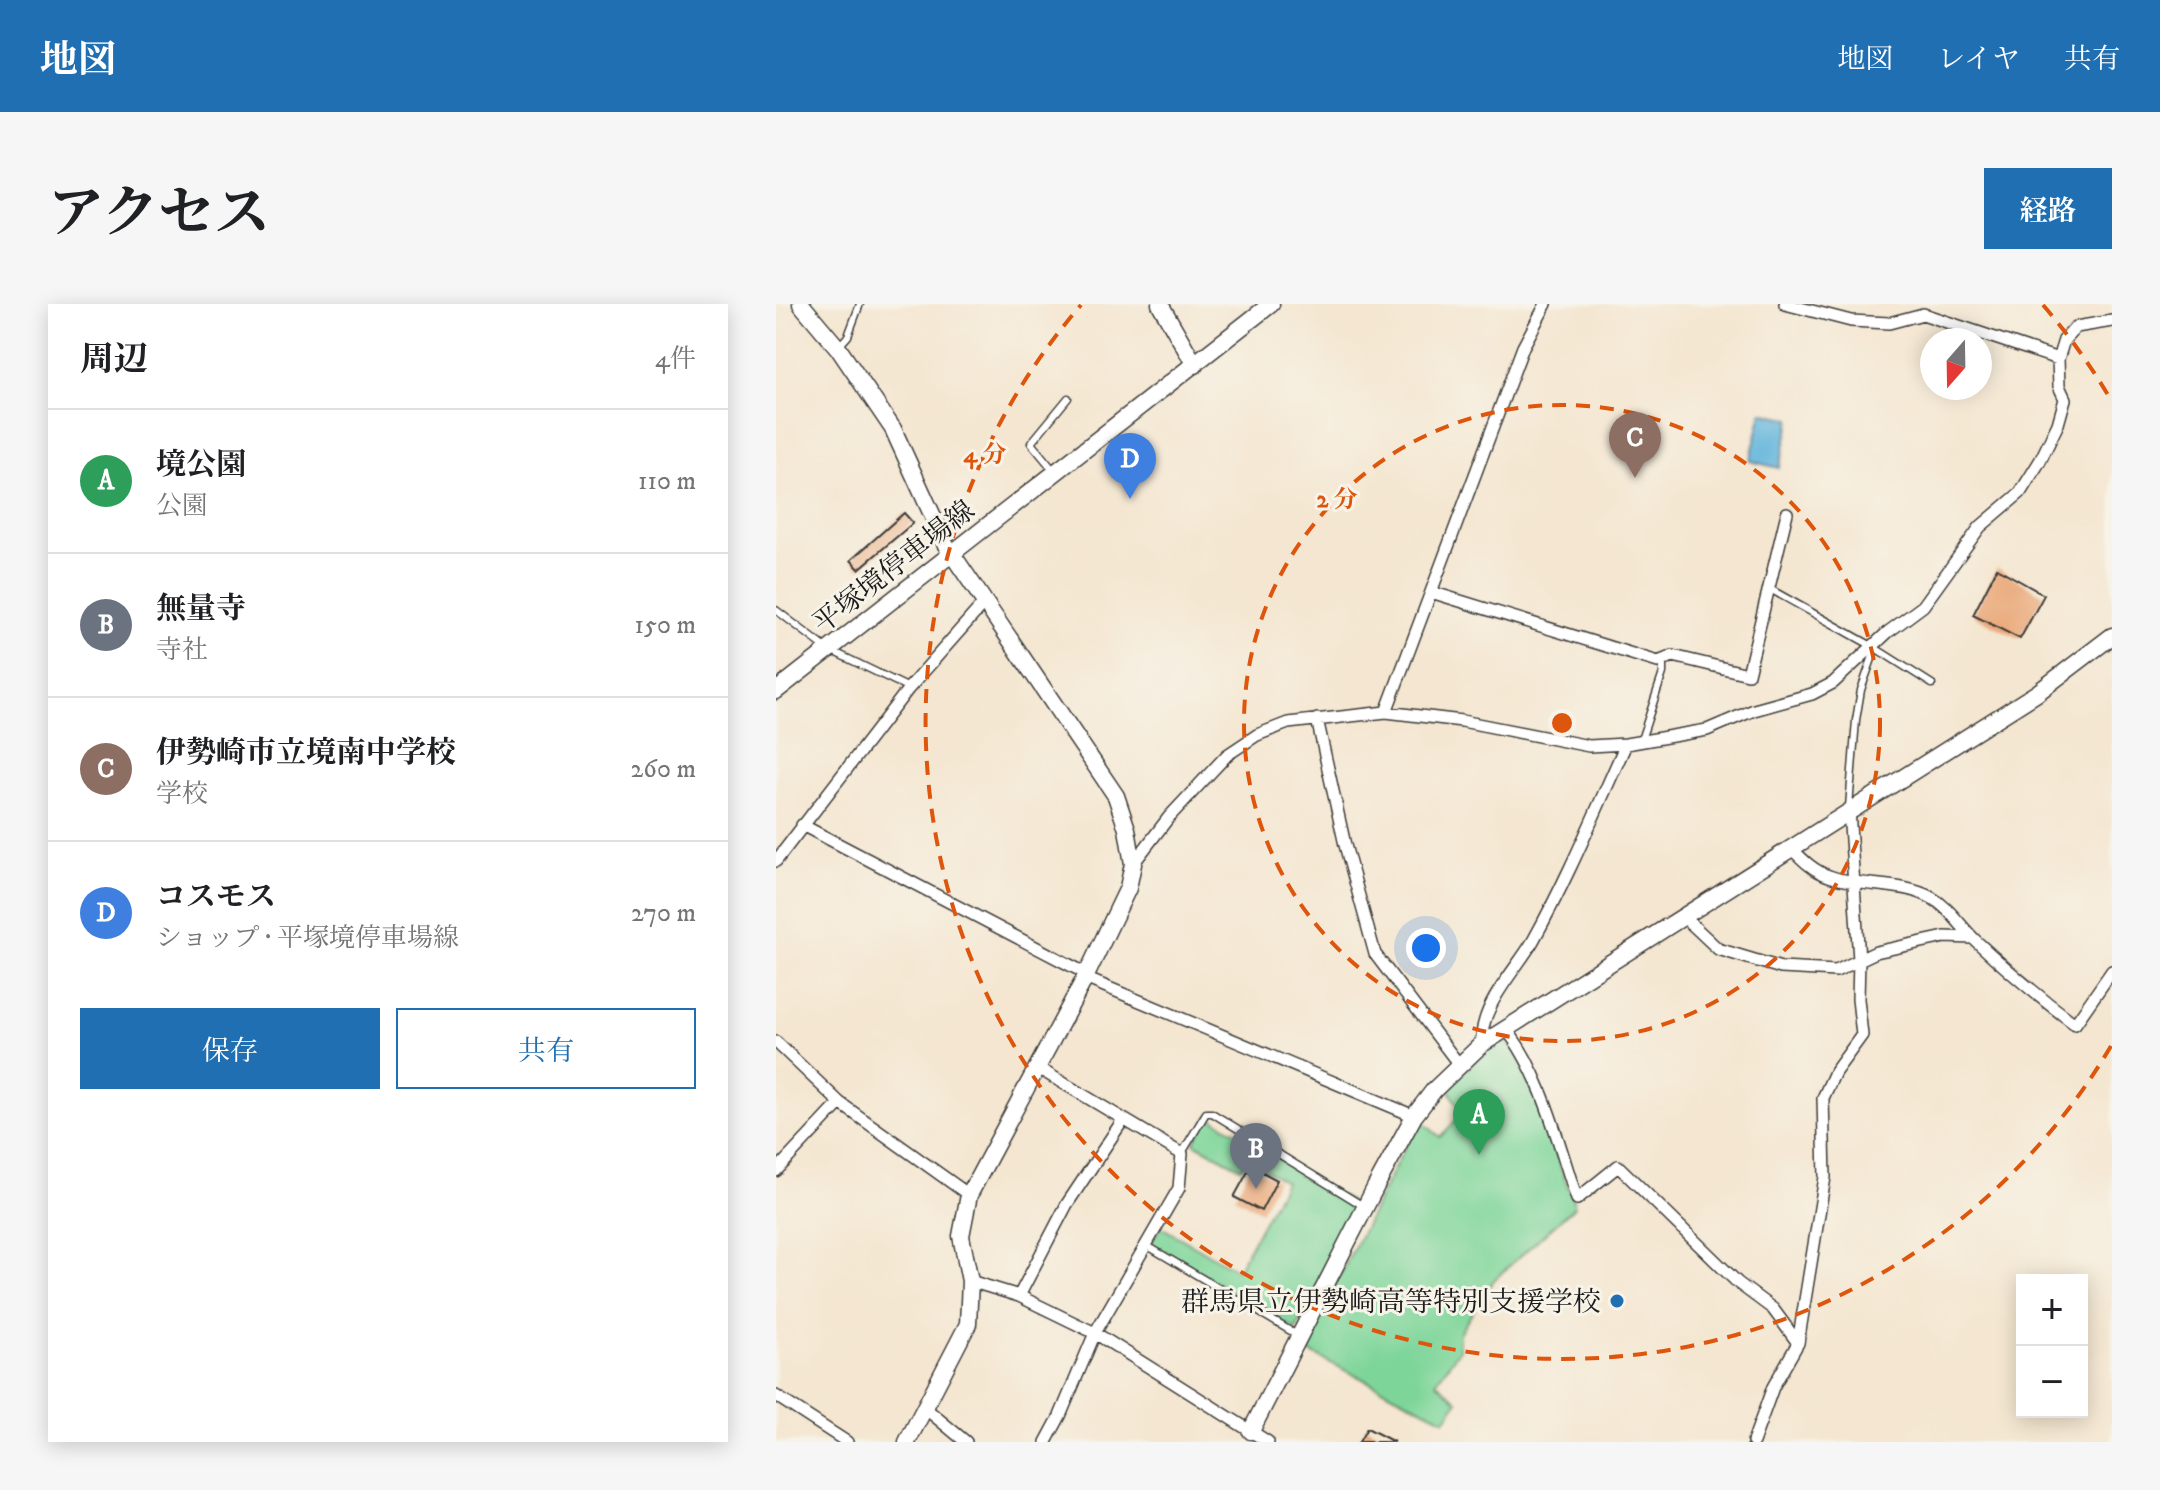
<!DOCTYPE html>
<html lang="ja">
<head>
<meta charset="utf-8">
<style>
  body { margin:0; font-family:"IM FELL DW Pica","Noto Serif JP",serif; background:#f6f6f6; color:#202124 }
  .controls { position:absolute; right:24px; bottom:24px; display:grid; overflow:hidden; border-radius:0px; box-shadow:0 4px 20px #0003 }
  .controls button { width:72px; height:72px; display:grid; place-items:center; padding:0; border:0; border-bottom:2px solid #e0e0e0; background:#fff; color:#202124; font:40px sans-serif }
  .compass { position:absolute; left:1144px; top:24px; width:72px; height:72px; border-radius:50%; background:#fff; box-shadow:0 4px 20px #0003; rotate:200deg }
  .you { position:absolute; left:650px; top:644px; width:28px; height:28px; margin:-20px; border:6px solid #fff; border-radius:50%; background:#1a73e8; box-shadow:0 0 0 12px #1a73e833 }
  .badge { display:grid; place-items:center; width:52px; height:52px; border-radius:50%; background:#1f6fb2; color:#fff; font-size:26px; font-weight:700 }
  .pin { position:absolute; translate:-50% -66px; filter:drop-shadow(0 2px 4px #0008) }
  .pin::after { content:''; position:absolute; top:42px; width:28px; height:24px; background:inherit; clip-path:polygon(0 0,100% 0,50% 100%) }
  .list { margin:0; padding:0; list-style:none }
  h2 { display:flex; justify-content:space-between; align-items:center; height:104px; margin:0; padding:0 32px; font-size:34px }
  h2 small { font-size:26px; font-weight:400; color:#757577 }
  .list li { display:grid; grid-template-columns:52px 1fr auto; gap:24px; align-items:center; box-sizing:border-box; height:144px; padding:0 32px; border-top:2px solid #e0e0e0 }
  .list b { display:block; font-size:30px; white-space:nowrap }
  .list p { margin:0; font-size:26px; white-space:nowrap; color:#757577 }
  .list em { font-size:26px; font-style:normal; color:#757577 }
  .actions { display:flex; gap:16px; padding:24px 32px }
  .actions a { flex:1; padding:18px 0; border:2px solid #1f6fb2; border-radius:0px; text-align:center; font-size:28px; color:#1f6fb2 }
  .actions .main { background:#1f6fb2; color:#fff }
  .map { position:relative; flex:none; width:1336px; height:1138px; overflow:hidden; border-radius:0px }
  header { display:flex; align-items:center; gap:48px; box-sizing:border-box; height:112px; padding:0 40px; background:#1f6fb2; color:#fff }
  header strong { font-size:38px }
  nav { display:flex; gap:44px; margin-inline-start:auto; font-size:28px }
  .intro { display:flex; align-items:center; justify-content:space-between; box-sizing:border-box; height:192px; padding:0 48px }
  h1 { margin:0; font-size:56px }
  .button { padding:20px 36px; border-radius:0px; background:#1f6fb2; color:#fff; font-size:28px; font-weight:700 }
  main { display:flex; gap:48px; padding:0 48px }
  aside { flex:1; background:#fff; border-radius:0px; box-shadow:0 4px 20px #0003 }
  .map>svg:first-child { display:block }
  .green { fill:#7ed59a; stroke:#4d785b; stroke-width:2 }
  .water { fill:#5fb3db; stroke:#3e687c; stroke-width:2 }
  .building { fill:#eaa97a }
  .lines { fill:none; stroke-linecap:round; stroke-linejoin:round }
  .lane-casing { stroke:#3c3a37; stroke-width:9 }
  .street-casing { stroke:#3c3a37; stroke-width:14 }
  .secondary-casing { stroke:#3c3a37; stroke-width:19 }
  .lane { stroke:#fff; stroke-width:6 }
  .street { stroke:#fff; stroke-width:11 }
  .secondary { stroke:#fff; stroke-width:16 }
  .ring { fill:none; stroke:#de560d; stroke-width:4; stroke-dasharray:14 10 }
  .poi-dot { fill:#1f6fb2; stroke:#f7f3e8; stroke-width:3 }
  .labels { text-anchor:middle; stroke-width:6; stroke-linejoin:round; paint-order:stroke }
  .street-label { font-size:28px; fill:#1c1c1c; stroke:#f7f3e8 }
  .poi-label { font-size:28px; fill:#1c1c1c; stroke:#f7f3e8; text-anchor:end }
  .centre { fill:#de560d; stroke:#f7f3e8; stroke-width:4 }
  .ring-label { font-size:24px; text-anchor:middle; font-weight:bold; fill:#de560d; stroke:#f7f3e8; stroke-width:6; stroke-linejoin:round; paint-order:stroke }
</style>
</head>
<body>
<header>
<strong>地図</strong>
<nav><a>地図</a><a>レイヤ</a><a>共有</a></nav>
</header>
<div class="intro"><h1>アクセス</h1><a class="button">経路</a></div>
<main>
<aside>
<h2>周辺<small>4件</small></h2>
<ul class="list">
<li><span class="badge" style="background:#2e9e5b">A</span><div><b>境公園</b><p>公園</p></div><em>110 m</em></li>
<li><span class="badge" style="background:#6b7280">B</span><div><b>無量寺</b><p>寺社</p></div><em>150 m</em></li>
<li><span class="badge" style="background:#8d6e63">C</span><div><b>伊勢崎市立境南中学校</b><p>学校</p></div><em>260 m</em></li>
<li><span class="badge" style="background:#3f7fe0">D</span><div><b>コスモス</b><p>ショップ · 平塚境停車場線</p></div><em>270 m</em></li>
</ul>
<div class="actions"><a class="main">保存</a><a>共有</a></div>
</aside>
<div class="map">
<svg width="1336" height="1138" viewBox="0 0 1336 1138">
  <rect width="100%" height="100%" fill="#f7f3e8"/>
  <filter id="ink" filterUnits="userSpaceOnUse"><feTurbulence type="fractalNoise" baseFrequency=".0125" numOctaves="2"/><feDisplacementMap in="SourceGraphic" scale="16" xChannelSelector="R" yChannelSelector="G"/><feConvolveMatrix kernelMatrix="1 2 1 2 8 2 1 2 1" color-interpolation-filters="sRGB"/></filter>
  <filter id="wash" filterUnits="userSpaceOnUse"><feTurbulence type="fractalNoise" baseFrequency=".006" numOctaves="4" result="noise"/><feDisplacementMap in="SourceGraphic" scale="32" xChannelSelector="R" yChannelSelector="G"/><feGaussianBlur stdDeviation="1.8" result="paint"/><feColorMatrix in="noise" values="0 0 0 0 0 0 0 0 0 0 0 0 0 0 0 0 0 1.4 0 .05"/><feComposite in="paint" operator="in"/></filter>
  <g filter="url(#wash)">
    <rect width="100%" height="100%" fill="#f4e6d0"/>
    <path class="green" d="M725,734L742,748L799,902L718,976L683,1029V1046L660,1078L682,1097L669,1116L527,1045L643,815L664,833L686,810L671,781Z
      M433,812L581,902L520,1026L374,940L385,923L461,966L509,878L473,855L465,864L418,839Z"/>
    <path class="water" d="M986,108L1015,115L1003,164L974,157Z"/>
    <g id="blocks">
      <path class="building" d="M128,209L137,219L83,265L75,256Z
        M1221,264L1268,291L1244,335L1197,311Z
        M475,862L501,876L485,907L458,893Z
        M591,1124L618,1138H583Z"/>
    </g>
  </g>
  <g filter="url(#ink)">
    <use href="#blocks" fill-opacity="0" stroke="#3c3a37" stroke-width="2"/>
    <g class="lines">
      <g class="lane-casing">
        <path id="lane" d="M64,41L72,32L84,0
          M279,168L255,139L292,94
          M994,285L1096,342L1156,380
          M0,306L50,344L133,384
          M865,436L887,369V355
          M1073,503L1080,416L1085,386L1097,352L1092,346
          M406,849L430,809H436L589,903
          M370,941L523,1032"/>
      </g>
      <g class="street-casing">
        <path id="street" d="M1009,0L1075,17L1113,19L1147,10L1282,55
          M655,288L882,358L897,352L972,370L1011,209
          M610,408L747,43L770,0
          M541,415L569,541L599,650L684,762
          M26,521L311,670
          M1014,543C1026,555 1037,567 1053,572C1086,584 1125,577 1156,594C1174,604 1185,623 1200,637C1232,667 1264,694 1299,720L1336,667
          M0,557L133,384L208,299
          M357,560L393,513L451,451L481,431L512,419L610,408L686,417L813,442L850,440L931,426L978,406L1036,390L1057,379L1112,328L1147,302L1204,223L1244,189L1264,157L1282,120L1289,95L1283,82L1282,55L1288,36L1300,23L1336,17
          M907,612L942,645L1005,664L1060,667L1100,648L1169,633L1197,634
          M309,674L638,812
          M729,724C765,766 783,842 801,895L842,862L962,979L997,1005L1022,1039
          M0,738L64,799L193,891
          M706,740C703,702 739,668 757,637C792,574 820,506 850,440
          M262,764L406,850L403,884L319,1029L284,1112L270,1138
          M0,867L64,799
          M194,977L243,992L319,1029L492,1138
          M243,992L291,900L347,816
          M0,1092L71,1138
          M149,1104L190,1138
          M977,1138L997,1083L1022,1039L1049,873L1047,794L1059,768L1086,731L1082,695L1083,656L1073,506"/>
      </g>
      <g class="secondary-casing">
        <path id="secondary" d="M25,0L62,44L117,125L170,241L340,492L351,525L357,560L352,584L309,674L193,891L185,932L194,977L192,1020L131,1138
          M384,0L419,61
          M0,387L495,0
          M475,1127L600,882L638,812L658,786L706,740L1261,389L1336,332"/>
      </g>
      <use href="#lane" class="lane"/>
      <use href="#street" class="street"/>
      <use href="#secondary" class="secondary"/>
    </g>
  </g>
  <g class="ring">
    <circle cx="786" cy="419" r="318"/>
    <path d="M1335 742A637 637 0 1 1 305 1M1267 1A637 637 0 0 1 1335 96"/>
  </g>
  <circle class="poi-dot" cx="841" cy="997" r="8"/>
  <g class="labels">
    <g class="street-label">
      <text transform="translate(117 262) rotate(-38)" y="10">平塚境停車場線</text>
    </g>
    <g class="poi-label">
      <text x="825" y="1007">群馬県立伊勢崎高等特別支援学校</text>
    </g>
  </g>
  <circle cx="786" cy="419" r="12" class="centre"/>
  <g class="ring-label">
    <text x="209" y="158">4 分</text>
    <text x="561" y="203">2 分</text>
  </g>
</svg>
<div class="controls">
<button>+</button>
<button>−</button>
</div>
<svg class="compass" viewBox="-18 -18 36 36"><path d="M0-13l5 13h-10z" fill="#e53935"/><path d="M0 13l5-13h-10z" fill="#757577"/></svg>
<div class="you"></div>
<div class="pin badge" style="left:703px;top:851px;background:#2e9e5b">A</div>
<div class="pin badge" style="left:480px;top:885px;background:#6b7280">B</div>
<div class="pin badge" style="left:859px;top:174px;background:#8d6e63">C</div>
<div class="pin badge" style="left:354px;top:195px;background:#3f7fe0">D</div>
</div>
</main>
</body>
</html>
